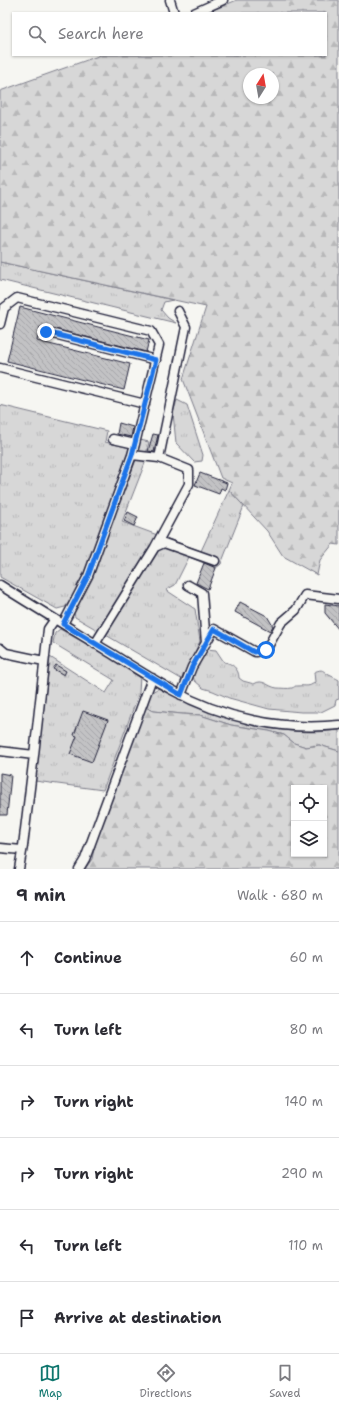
<!DOCTYPE html>
<html lang="en">
<head>
<meta charset="utf-8">
<style>
  body { margin:0; font-family:"Shantell Sans",sans-serif; background:#f2f2f3; color:#2b2b33 }
  .controls { position:absolute; right:12px; bottom:12px; display:grid; overflow:hidden; border-radius:0px; box-shadow:0 1px 3px #0004 }
  .controls button { width:36px; height:36px; display:grid; place-items:center; padding:0; border:0; border-bottom:1px solid #e1e1e2; background:#fff; color:#2b2b33; font:20px sans-serif }
  .compass { position:absolute; left:243px; top:68px; width:36px; height:36px; border-radius:50%; background:#fff; box-shadow:0 1px 3px #0004; rotate:11deg }
  .stop { position:absolute; width:12px; height:12px; margin:-9px; border:3px solid #1a73e8; border-radius:50%; background:#fff }
  .stop.end { background:#1a73e8; border-color:#fff; box-shadow:0 1px 4px #0008 }
  .list { margin:0; padding:0; list-style:none }
  h2 { display:flex; justify-content:space-between; align-items:center; height:52px; margin:0; padding:0 16px; font-size:17px }
  h2 small { font-size:13px; font-weight:400; color:#7c7c81 }
  .list li { display:grid; grid-template-columns:26px 1fr auto; gap:12px; align-items:center; box-sizing:border-box; height:72px; padding:0 16px; border-top:1px solid #e1e1e2 }
  .list b { display:block; font-size:15px; white-space:nowrap }
  .list em { font-size:13px; font-style:normal; color:#7c7c81 }
  .icon { flex:none; width:22px; height:22px; fill:none; stroke:currentColor; stroke-width:2; stroke-linecap:round; stroke-linejoin:round }
  .map { position:relative; flex:none; width:339px; height:869px; overflow:hidden }
  .search { position:absolute; background:#fff; box-shadow:0 1px 3px #0004; left:12px; right:12px; top:12px; height:44px; display:flex; align-items:center; gap:10px; box-sizing:border-box; padding:0 14px; border-radius:0px; color:#7c7c81; font-size:15px }
  .sheet { height:484px; background:#fff }
  nav { display:flex; justify-content:space-around; align-items:center; box-sizing:border-box; height:56px; border-top:1px solid #e1e1e2; background:#fff; font-size:11px; color:#7c7c81 }
  nav a { display:grid; justify-items:center; gap:2px }
  nav .on { color:#0f766e }
  .map>svg:first-child { display:block }
  .grass { fill:url(#grass-tufts); stroke:#7c7c89 }
  .forest { fill:url(#forest-firs); stroke:#7c7c89; fill-rule:evenodd }
  .building { fill:url(#building-back-hatch); stroke:#22223b }
  .lines { fill:none; stroke-linecap:round; stroke-linejoin:round }
  .minor-casing { stroke:#22223b; stroke-width:11 }
  .minor { stroke:#f6f6f2; stroke-width:8 }
  .route { stroke:#1a73e8; stroke-width:5 }
</style>
</head>
<body>
<div class="map">
<svg width="339" height="869" viewBox="0 0 339 869">
  <defs>
    <pattern id="grass-tufts" width="24" height="20" patternUnits="userSpaceOnUse"><rect width="24" height="20" fill="#d7d7d7"/><path d="M3 7l-1-3M5 7V3M7 7l1-3M15 17l-1-3M17 17v-4M19 17l1-3" fill="none" stroke="#b8b8b9"/></pattern>
    <pattern id="forest-firs" width="22" height="20" patternUnits="userSpaceOnUse"><rect width="22" height="20" fill="#d7d7d7"/><path d="M5 1l3.5 6h-7zM16 11l3.5 6h-7z" fill="#b8b8b9"/></pattern>
    <pattern id="building-back-hatch" width="6" height="6" patternUnits="userSpaceOnUse"><rect width="6" height="6" fill="#c2c2c4"/><path d="M-1 5l2 2M0 0l6 6M5-1l2 2" fill="none" stroke="#a6a6a9"/></pattern>
  </defs>
  <rect width="100%" height="100%" fill="#f6f6f2"/>
  <filter id="ink" filterUnits="userSpaceOnUse"><feTurbulence type="fractalNoise" baseFrequency=".025" numOctaves="2"/><feDisplacementMap in="SourceGraphic" scale="8" xChannelSelector="R" yChannelSelector="G"/><feConvolveMatrix kernelMatrix="1 2 1 2 8 2 1 2 1" color-interpolation-filters="sRGB"/></filter>
  <g filter="url(#ink)">
    <path class="grass" d="M0,262L173,300L164,302L161,310L168,318L176,323L0,280Z
      M177,400L187,405L203,455L202,461L194,462L176,443L173,413Z
      M0,405L107,431L105,442L130,448L85,574L71,600L65,607L57,609L0,577Z
      M140,440L149,442L146,454L137,451Z
      M136,460L144,461L145,463L122,522L201,551L229,490L244,506L221,564L216,568L189,557L175,585L166,590L195,609L200,641L183,680L75,617L74,613L90,579Z
      M60,629L140,675L139,693L103,790L35,781L50,657L106,693L114,680L53,643L55,633Z
      M206,649L216,650L224,662C232,663 239,669 239,678L243,681L254,684C263,678 268,687 277,688C281,688 288,689 292,688C297,686 293,686 298,686C306,685 309,688 315,682L314,672C324,668 322,671 329,675C333,677 336,678 339,680V699L336,700L335,705L321,712H301L269,709L229,698L213,691L203,688L194,680L193,675Z
      M160,688C214,716 278,739 339,730V751L319,745L306,747L294,743L284,735L269,731L231,725L200,715L182,714L154,711L145,707C148,697 150,691 160,688Z"/>
    <path class="forest" d="M237,0H339V545L333,544L320,560L317,575L283,556L267,531L229,490L232,483L221,478L183,379L206,307L0,262V91L101,55H326V13H206ZM249,74H273V98H249Z
      M145,707L154,711L182,714L200,715L231,725L269,731L284,735L294,743L306,747L319,745L339,751V869H85L92,859L96,840ZM294,788H324V854H294Z"/>
    <path class="building" d="M20,307L149,340L146,352L47,327H40L37,341L130,364L124,390L7,361Z
      M119,423L133,427L131,437L117,434Z
      M153,434L158,435L154,452L148,451Z
      M200,473L227,483L225,490L221,488L219,494L195,485Z
      M128,512L138,517L134,526L124,521Z
      M204,563L216,568L208,589L196,583Z
      M240,602L267,616L273,626L270,631L235,612Z
      M325,604L339,606V630L325,613Z
      M56,665L66,671L64,675L53,669Z
      M83,711L108,720L92,762L70,754L77,736L74,735Z
      M0,773L11,775L7,815H0Z"/>
    <g class="lines">
      <g class="minor-casing">
        <path id="minor" d="M170,0L174,13
          M194,13L223,0
          M0,324L4,308L17,298L151,331L159,345L135,444
          M46,332L156,360
          M0,368L145,404
          M132,455L159,458L189,470V484L155,547
          M159,458L186,327L178,311
          M0,585C36,608 73,630 109,652C130,665 150,678 172,690C222,718 282,731 339,725
          M188,585L202,593L206,643
          M63,624L88,576L132,455L135,444L113,439
          M95,644L155,547L164,543L215,561
          M0,648L6,653L44,661
          M181,695L192,667L214,629L255,652L266,650L281,623L296,610L305,595L339,599
          M0,751L34,755L48,629L55,619
          M0,848L22,850
          M19,869L23,846L34,755
          M79,869L85,859L152,678"/>
      </g>
      <use href="#minor" class="minor"/>
    </g>
  </g>
  <g class="lines" filter="url(#ink)">
    <path class="route" d="M46,332L156,360L132,455L88,576L63,624L181,695L192,667L214,629L254,652L266,650"/>
  </g>
</svg>
<div class="controls">
<button><svg class="icon" aria-label="locate" viewBox="0 0 24 24"><circle cx="12" cy="12" r="6"/><path d="M12 2v4M12 18v4M2 12h4M18 12h4"/></svg></button>
<button><svg class="icon" aria-label="layers" viewBox="0 0 24 24"><path d="M12 4l9 5-9 5-9-5zM3 14l9 5 9-5"/></svg></button>
</div>
<svg class="compass" viewBox="-18 -18 36 36"><path d="M0-13l5 13h-10z" fill="#e53935"/><path d="M0 13l5-13h-10z" fill="#7c7c81"/></svg>
<div class="stop" style="left:266px;top:650px"></div>
<div class="stop end" style="left:46px;top:332px"></div>
<div class="search"><svg class="icon" aria-label="search" viewBox="0 0 24 24"><circle cx="10" cy="10" r="6"/><path d="M15 15l6 6"/></svg>Search here</div>
</div>
<section class="sheet">
<h2>9 min<small>Walk · 680 m</small></h2>
<ul class="list">
<li><svg class="icon" aria-label="ahead" viewBox="0 0 24 24"><path d="M12 20V5M6 11l6-6 6 6"/></svg><div><b>Continue</b></div><em>60 m</em></li>
<li><svg class="icon" aria-label="left" viewBox="0 0 24 24"><path d="M17 20v-9H6M10 6l-5 5 5 5"/></svg><div><b>Turn left</b></div><em>80 m</em></li>
<li><svg class="icon" aria-label="right" viewBox="0 0 24 24"><path d="M7 20v-9h11M14 6l5 5-5 5"/></svg><div><b>Turn right</b></div><em>140 m</em></li>
<li><svg class="icon" aria-label="right" viewBox="0 0 24 24"><path d="M7 20v-9h11M14 6l5 5-5 5"/></svg><div><b>Turn right</b></div><em>290 m</em></li>
<li><svg class="icon" aria-label="left" viewBox="0 0 24 24"><path d="M17 20v-9H6M10 6l-5 5 5 5"/></svg><div><b>Turn left</b></div><em>110 m</em></li>
<li><svg class="icon" aria-label="arrive" viewBox="0 0 24 24"><path d="M6 21V4h12l-3 4 3 4H6"/></svg><div><b>Arrive at destination</b></div></li>
</ul>
</section>
<nav>
<a class="on"><svg class="icon" aria-label="map" viewBox="0 0 24 24"><path d="M3 6l6-2 6 2 6-2v14l-6 2-6-2-6 2zM9 4v14M15 6v14"/></svg>Map</a>
<a><svg class="icon" aria-label="directions" viewBox="0 0 24 24"><path d="M12 3l9 9-9 9-9-9zM9 14v-3h6M13 9l2 2-2 2"/></svg>Directions</a>
<a><svg class="icon" aria-label="saved" viewBox="0 0 24 24"><path d="M7 4h10v16l-5-4-5 4z"/></svg>Saved</a>
</nav>
</body>
</html>
